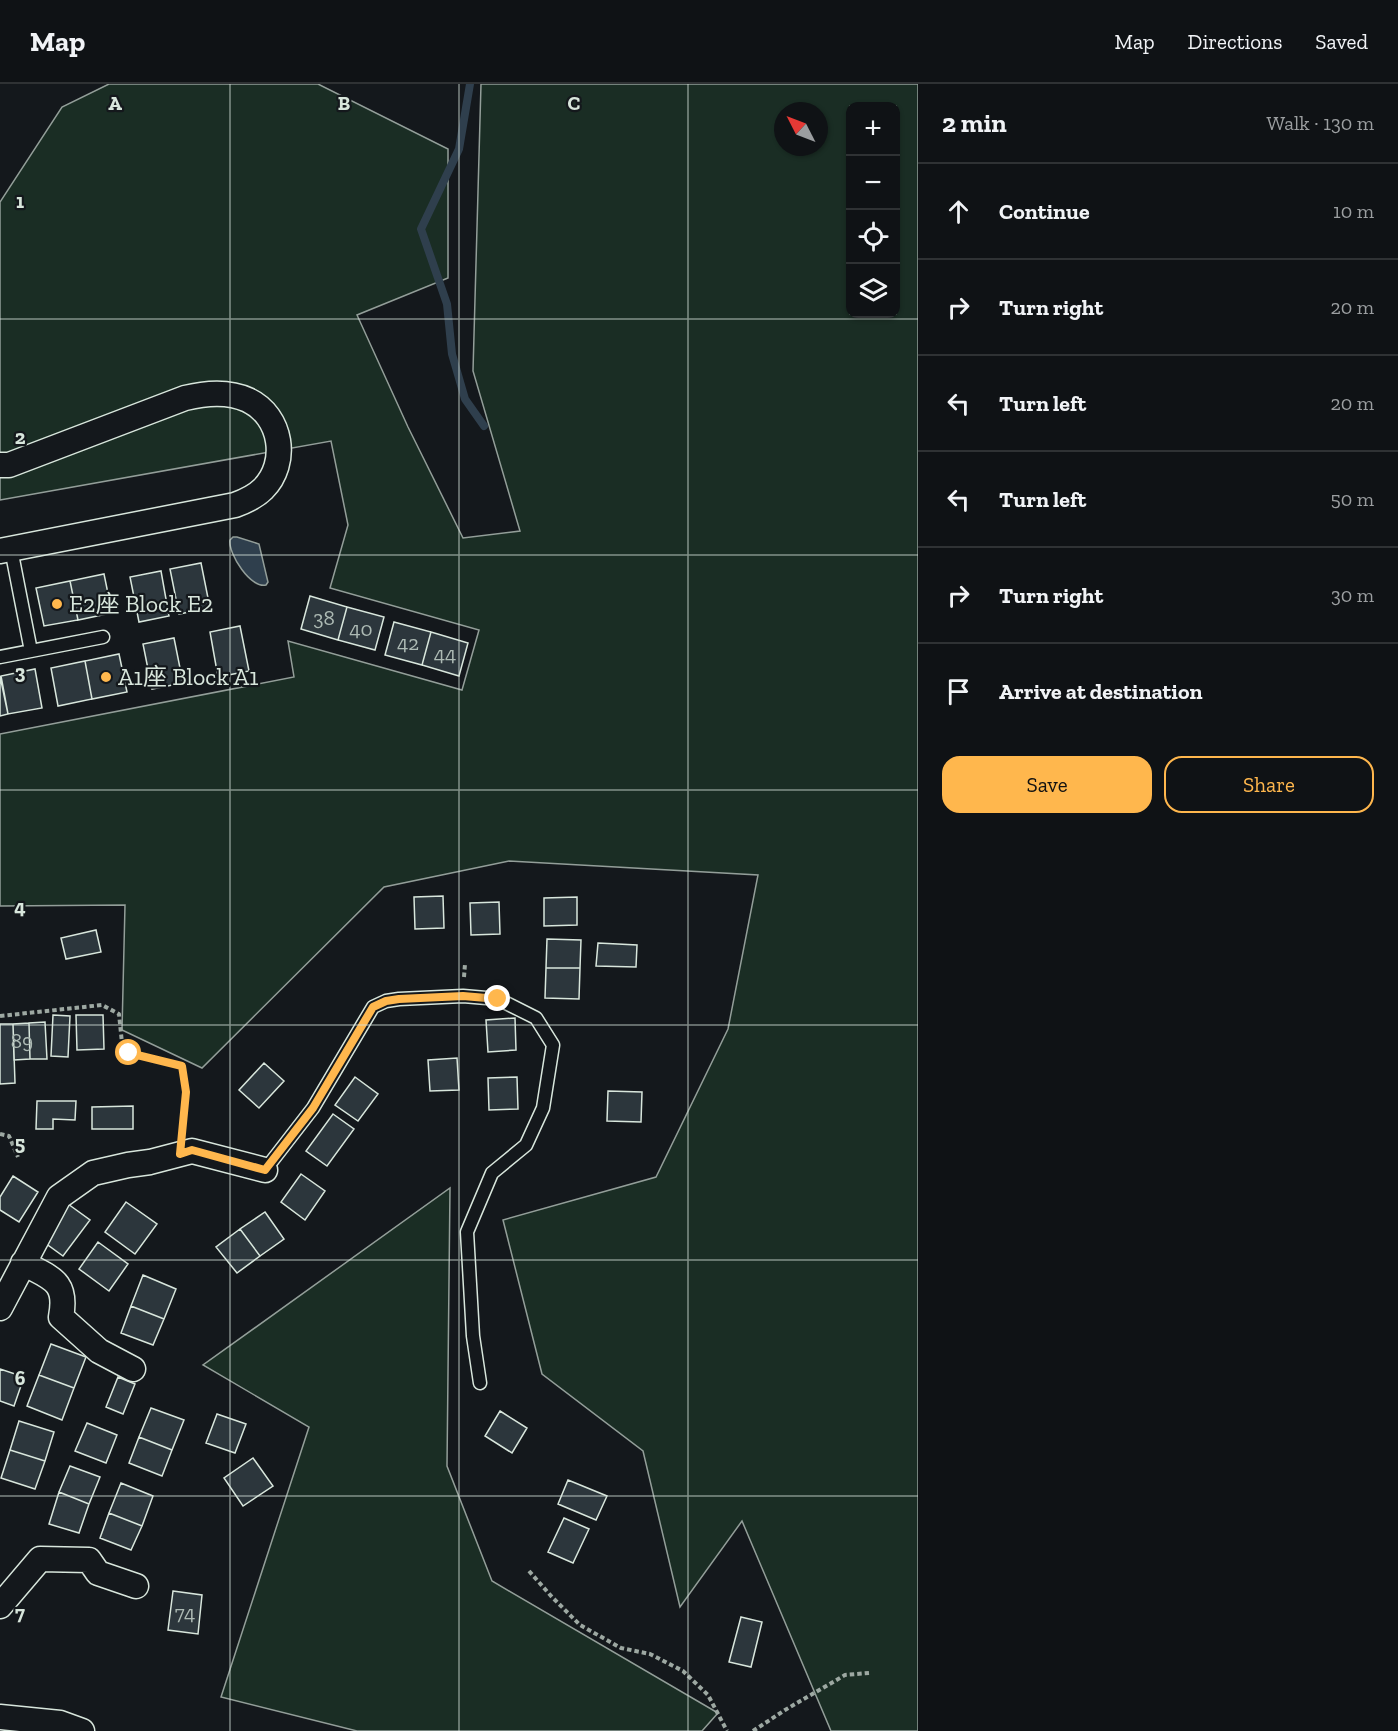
<!DOCTYPE html>
<html lang="en">
<head>
<meta charset="utf-8">
<style>
  body { margin:0; font-family:"Zilla Slab","Noto Sans TC",serif; background:#1d2022; color:#f1f3f6 }
  .controls { position:absolute; right:18px; top:18px; display:grid; overflow:hidden; border-radius:12px; box-shadow:0 2px 4px #0004 }
  .controls button { width:54px; height:54px; display:grid; place-items:center; padding:0; border:0; border-bottom:2px solid #2f3234; background:#0f1215; color:#f1f3f6; font:30px sans-serif }
  .compass { position:absolute; left:774px; top:18px; width:54px; height:54px; border-radius:50%; background:#0f1215; box-shadow:0 2px 4px #0004; rotate:312deg }
  .stop { position:absolute; width:18px; height:18px; margin:-14px; border:4px solid #ffb74d; border-radius:50%; background:#fff }
  .stop.end { background:#ffb74d; border-color:#fff; box-shadow:0 2px 6px #0008 }
  .list { margin:0; padding:0; list-style:none }
  h2 { display:flex; justify-content:space-between; align-items:center; height:78px; margin:0; padding:0 24px; font-size:26px }
  h2 small { font-size:20px; font-weight:400; color:#9b9ea0 }
  .list li { display:grid; grid-template-columns:39px 1fr auto; gap:18px; align-items:center; box-sizing:border-box; height:96px; padding:0 24px; border-top:2px solid #2f3234 }
  .list b { display:block; font-size:22px; white-space:nowrap }
  .list em { font-size:20px; font-style:normal; color:#9b9ea0 }
  .actions { display:flex; gap:12px; padding:18px 24px }
  .actions a { flex:1; padding:14px 0; border:2px solid #ffb74d; border-radius:18px; text-align:center; font-size:21px; color:#ffb74d }
  .actions .main { background:#ffb74d; color:#111 }
  .icon { flex:none; width:33px; height:33px; fill:none; stroke:currentColor; stroke-width:2; stroke-linecap:round; stroke-linejoin:round }
  .map { position:relative; flex:none; width:918px; height:1647px; overflow:hidden }
  header { display:flex; align-items:center; gap:36px; box-sizing:border-box; height:84px; padding:0 30px; background:#0f1215; border-bottom:2px solid #2f3234 }
  header strong { font-size:28px }
  nav { display:flex; gap:33px; margin-inline-start:auto; font-size:21px }
  main { display:flex }
  aside { flex:1; background:#0f1215 }
  .map>svg:first-child { display:block }
  .green { fill:#1a2d24; stroke:#939e99; stroke-width:1.5; fill-rule:evenodd }
  .water { fill:#2f3f4d; stroke:#939e99; stroke-width:1.5 }
  .lines { fill:none; stroke-linecap:round; stroke-linejoin:round }
  .stream { stroke:#2f3f4d; stroke-width:8 }
  .building { fill:#2c363c; stroke:#d8e6dc; stroke-width:1.5 }
  .lane-casing { stroke:#d8e6dc; stroke-width:15 }
  .street-casing { stroke:#d8e6dc; stroke-width:27 }
  .path { stroke:#9da8a2; stroke-width:4; stroke-dasharray:4.5 3; stroke-linecap:butt }
  .lane { stroke:#14181c; stroke-width:12 }
  .street { stroke:#14181c; stroke-width:24 }
  .route { stroke:#ffb74d; stroke-width:8 }
  .grid { fill:none; stroke:#d8e6dc; stroke-width:1.5; stroke-opacity:0.55 }
  .poi-dot { fill:#ffb74d; stroke:#14181c; stroke-width:2 }
  .labels { text-anchor:middle; stroke-width:4.5; stroke-linejoin:round; paint-order:stroke }
  .number-label { font-size:21px; fill:#adbab4 }
  .poi-label { font-size:24px; fill:#d8e6dc; stroke:#14181c; text-anchor:start }
  .grid-label { font-size:20px; text-anchor:middle; font-weight:bold; fill:#d8e6dc; stroke:#14181c; stroke-width:4.5; stroke-linejoin:round; paint-order:stroke }
</style>
</head>
<body>
<header>
<strong>Map</strong>
<nav><a>Map</a><a>Directions</a><a>Saved</a></nav>
</header>
<main>
<div class="map">
<svg width="918" height="1647" viewBox="0 0 918 1647">
  <rect width="100%" height="100%" fill="#14181c"/>
  <path class="green" d="M109,0H318L448,65V194L357,231L408,343L463,454L520,447L473,287L481,0H918V1647H831L742,1437L680,1523L643,1367L542,1290L503,1136L656,1093L728,945L758,791L509,777L384,803L202,984L122,946L125,821L0,822V650L294,593L288,557L462,606L479,546L330,504L348,441L331,357L0,416V118L62,23ZM850,22H896V230H850ZM783,27H819V63H783Z
    M450,1104L447,1382L492,1497L718,1629L702,1647H357L221,1613L309,1343L203,1281Z"/>
  <path class="water" d="M233,453H237L259,460L267,494L268,498L266,501C251,505 228,470 230,456Z"/>
  <g class="lines">
    <path class="stream" d="M470,0L459,65L421,145L447,220L452,270L465,315L484,342"/>
  </g>
  <path class="building" d="M201,479L210,524L179,530L170,485Z
    M161,487L169,532L139,538L130,493Z
    M104,490L112,529L78,536L70,497Z
    M70,497L78,536L44,542L36,504Z
    M310,512L347,523L338,556L301,545Z
    M347,523L384,533L375,566L338,556Z
    M394,538L431,548L422,581L385,571Z
    M240,542L249,587L218,593L210,548Z
    M431,548L468,559L459,592L422,581Z
    M174,554L183,599L152,605L143,560Z
    M119,570L127,608L92,615L85,577Z
    M85,577L92,615L58,622L51,584Z
    M35,585L42,624L8,630L1,592Z
    M0,592L8,630L0,632Z
    M443,812L444,844L415,845L414,813Z
    M577,813V841L544,842V814Z
    M499,818L500,850L471,851L470,819Z
    M96,846L101,868L66,875L61,854Z
    M547,855L581,856L580,884H546Z
    M598,859L637,861L636,883L596,882Z
    M546,884H580L579,915L545,914Z
    M53,931L70,932L68,973L51,972Z
    M76,931H103L104,965L77,966Z
    M515,934L516,966L488,968L486,936Z
    M45,938L47,975H30L29,939Z
    M29,939L30,975L14,976L13,940Z
    M0,940H13L15,999L0,1000Z
    M457,974L459,1006L430,1007L428,976Z
    M264,979L284,997L259,1024L239,1006Z
    M355,993L378,1010L358,1037L335,1021Z
    M517,993L518,1025L489,1026L488,994Z
    M608,1007L642,1008L641,1038L607,1037Z
    M37,1017H76L75,1036L53,1035V1045H36Z
    M133,1022V1045H92V1023Z
    M333,1030L354,1045L327,1082L306,1067Z
    M301,1090L325,1107L305,1136L281,1118Z
    M13,1092L38,1108L19,1138L0,1126V1113Z
    M126,1118L157,1140L135,1170L105,1148Z
    M68,1120L90,1136L63,1172L41,1156Z
    M265,1128L284,1155L260,1172L240,1145Z
    M240,1145L260,1172L237,1189L216,1163Z
    M98,1158L128,1180L109,1207L79,1185Z
    M143,1191L176,1205L164,1235L131,1222Z
    M131,1222L164,1235L153,1261L121,1249Z
    M51,1260L86,1273L74,1304L39,1291Z
    M0,1285L24,1293L14,1322L0,1317Z
    M39,1291L74,1304L62,1336L27,1322Z
    M118,1293L135,1300L123,1330L106,1323Z
    M151,1324L184,1336L172,1366L139,1353Z
    M500,1327L527,1344L512,1369L485,1352Z
    M217,1330L246,1340L235,1369L206,1359Z
    M19,1337L54,1348L45,1377L10,1366Z
    M87,1339L117,1351L106,1379L75,1367Z
    M139,1353L172,1366L162,1392L129,1379Z
    M10,1366L45,1377L35,1405L1,1394Z
    M253,1374L273,1402L243,1422L224,1394Z
    M70,1382L100,1393L89,1420L59,1408Z
    M568,1396L607,1412L596,1436L558,1420Z
    M121,1399L153,1412L142,1442L109,1429Z
    M59,1408L89,1420L79,1449L49,1440Z
    M109,1429L142,1442L131,1466L100,1454Z
    M564,1434L589,1445L573,1479L548,1468Z
    M173,1507L202,1511L198,1550L168,1546Z
    M741,1533L762,1538L751,1583L729,1578Z"/>
  <g class="lines">
    <g class="lane-casing">
      <path id="lane" d="M11,465L31,567
        M0,573L103,553
        M265,1086L313,1024L373,923L386,917L399,915L463,912L498,915L536,934L553,961L543,1024L526,1061L492,1089L467,1148L473,1252L480,1299"/>
    </g>
    <g class="street-casing">
      <path id="street" d="M0,381H9L185,314C205,309 229,307 248,316C282,332 289,379 263,405C255,413 246,417 235,421L0,467
        M23,1179C50,1194 68,1196 61,1233L99,1267L133,1285
        M0,1224L59,1113L93,1089L128,1081L150,1078L192,1067L265,1086
        M0,1522L40,1475L89,1476L98,1489L136,1502
        M0,1633L60,1639L82,1647"/>
    </g>
    <path class="path" d="M464,893L465,880
      M0,932L102,921L119,930L122,959L129,969L182,982L186,1008L183,1043
      M0,1050L9,1052L18,1073
      M529,1487L552,1513L580,1541L621,1564L650,1570L683,1587L708,1611L727,1647
      M753,1647L785,1626L845,1591L869,1589"/>
    <use href="#lane" class="lane"/>
    <use href="#street" class="street"/>
  </g>
  <g class="lines">
    <path class="route" d="M129,969L182,982L186,1008L180,1070L192,1066L265,1086L313,1024L373,923L386,917L399,915L463,912L498,915"/>
  </g>
  <path class="grid" d="M230,0V1647M459,0V1647M688,0V1647M0,235H918M0,471H918M0,706H918M0,941H918M0,1176H918M0,1412H918"/>
  <g class="poi-dot">
    <circle cx="57" cy="520" r="6"/>
    <circle cx="106" cy="593" r="6"/>
  </g>
  <g class="labels">
    <g class="number-label">
      <text x="324" y="541">38</text>
      <text x="361" y="552">40</text>
      <text x="408" y="566">42</text>
      <text x="445" y="577">44</text>
      <text x="22" y="964">89</text>
      <text x="185" y="1536">74</text>
    </g>
    <g class="poi-label">
      <text x="69" y="528">E2座 Block E2</text>
      <text x="118" y="601">A1座 Block A1</text>
    </g>
  </g>
  <g class="grid-label">
    <text x="115" y="26">A</text>
    <text x="344" y="26">B</text>
    <text x="574" y="26">C</text>
    <text x="20" y="124">1</text>
    <text x="20" y="360">2</text>
    <text x="20" y="595">3</text>
    <text x="20" y="830">4</text>
    <text x="20" y="1066">5</text>
    <text x="20" y="1301">6</text>
    <text x="20" y="1536">7</text>
  </g>
</svg>
<div class="controls">
<button>+</button>
<button>−</button>
<button><svg class="icon" aria-label="locate" viewBox="0 0 24 24"><circle cx="12" cy="12" r="6"/><path d="M12 2v4M12 18v4M2 12h4M18 12h4"/></svg></button>
<button><svg class="icon" aria-label="layers" viewBox="0 0 24 24"><path d="M12 4l9 5-9 5-9-5zM3 14l9 5 9-5"/></svg></button>
</div>
<svg class="compass" viewBox="-18 -18 36 36"><path d="M0-13l5 13h-10z" fill="#e53935"/><path d="M0 13l5-13h-10z" fill="#9b9ea0"/></svg>
<div class="stop" style="left:129px;top:969px"></div>
<div class="stop end" style="left:498px;top:915px"></div>
</div>
<aside>
<h2>2 min<small>Walk · 130 m</small></h2>
<ul class="list">
<li><svg class="icon" aria-label="ahead" viewBox="0 0 24 24"><path d="M12 20V5M6 11l6-6 6 6"/></svg><div><b>Continue</b></div><em>10 m</em></li>
<li><svg class="icon" aria-label="right" viewBox="0 0 24 24"><path d="M7 20v-9h11M14 6l5 5-5 5"/></svg><div><b>Turn right</b></div><em>20 m</em></li>
<li><svg class="icon" aria-label="left" viewBox="0 0 24 24"><path d="M17 20v-9H6M10 6l-5 5 5 5"/></svg><div><b>Turn left</b></div><em>20 m</em></li>
<li><svg class="icon" aria-label="left" viewBox="0 0 24 24"><path d="M17 20v-9H6M10 6l-5 5 5 5"/></svg><div><b>Turn left</b></div><em>50 m</em></li>
<li><svg class="icon" aria-label="right" viewBox="0 0 24 24"><path d="M7 20v-9h11M14 6l5 5-5 5"/></svg><div><b>Turn right</b></div><em>30 m</em></li>
<li><svg class="icon" aria-label="arrive" viewBox="0 0 24 24"><path d="M6 21V4h12l-3 4 3 4H6"/></svg><div><b>Arrive at destination</b></div></li>
</ul>
<div class="actions"><a class="main">Save</a><a>Share</a></div>
</aside>
</main>
</body>
</html>
